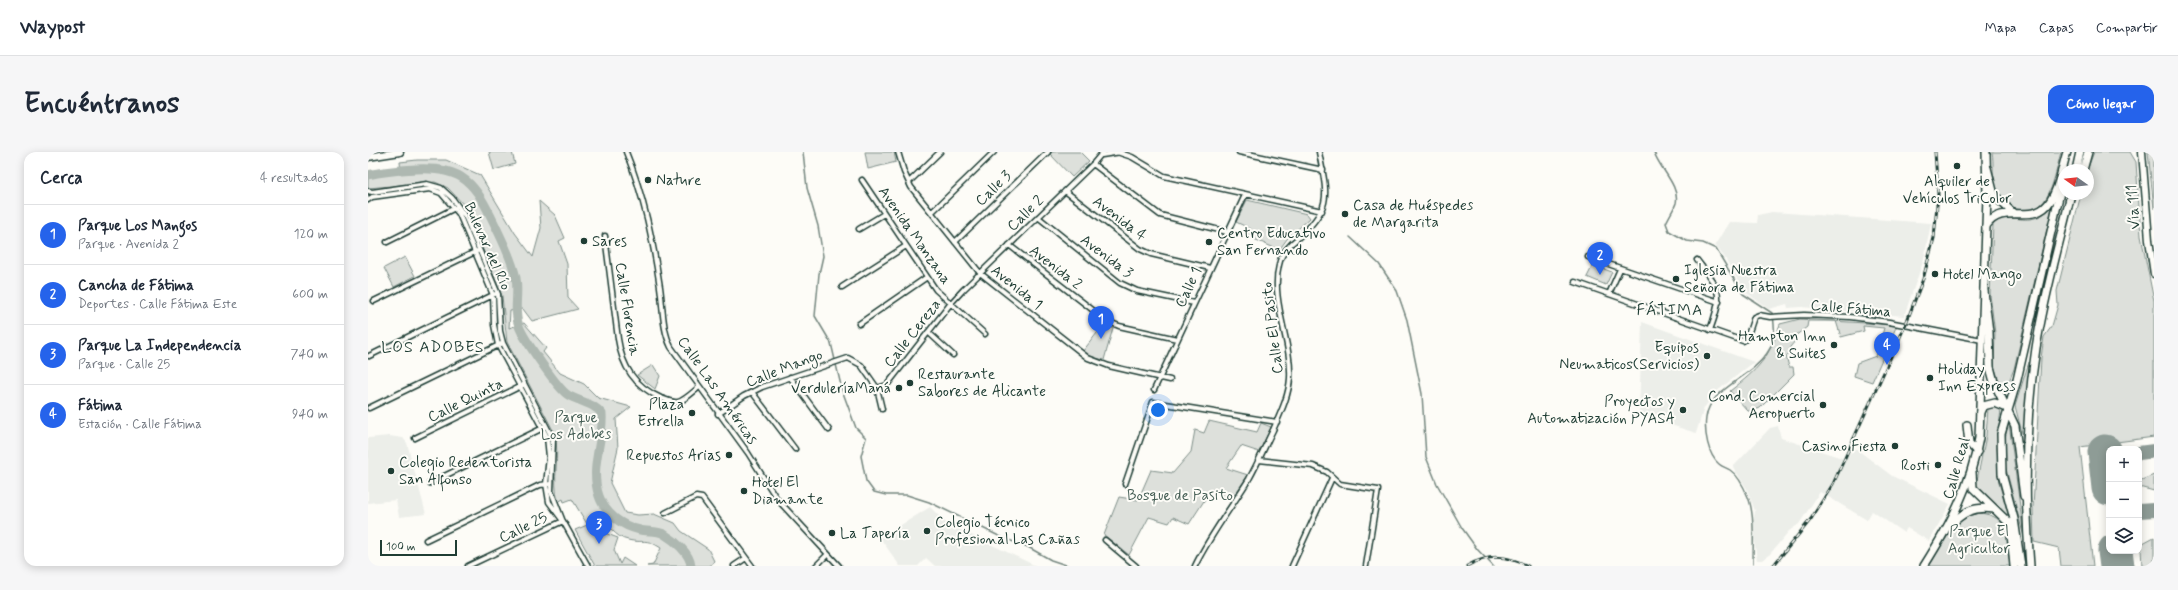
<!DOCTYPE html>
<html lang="es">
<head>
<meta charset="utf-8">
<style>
  body { margin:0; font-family:Mynerve,sans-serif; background:#f6f6f7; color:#1f2937 }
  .controls { position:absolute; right:12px; bottom:12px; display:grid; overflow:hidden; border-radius:8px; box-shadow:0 2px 10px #0003 }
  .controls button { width:36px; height:36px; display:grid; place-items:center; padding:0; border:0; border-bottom:1px solid #e0e1e3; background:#fff; color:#1f2937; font:20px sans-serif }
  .compass { position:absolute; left:1690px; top:12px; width:36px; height:36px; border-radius:50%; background:#fff; box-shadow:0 2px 10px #0003; rotate:285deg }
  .scale { position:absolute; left:12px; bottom:10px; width:77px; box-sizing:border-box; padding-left:4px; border:2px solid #1f3d34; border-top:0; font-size:11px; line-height:14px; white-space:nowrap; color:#1f3d34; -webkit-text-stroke:3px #fdfcf7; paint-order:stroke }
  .you { position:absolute; left:790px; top:258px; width:14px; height:14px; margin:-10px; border:3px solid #fff; border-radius:50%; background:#1a73e8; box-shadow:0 0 0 6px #1a73e833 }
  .badge { display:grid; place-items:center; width:26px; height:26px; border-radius:50%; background:#2563eb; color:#fff; font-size:13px; font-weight:700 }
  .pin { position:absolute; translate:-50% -33px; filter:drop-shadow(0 1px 2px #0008) }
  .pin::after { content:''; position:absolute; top:21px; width:14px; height:12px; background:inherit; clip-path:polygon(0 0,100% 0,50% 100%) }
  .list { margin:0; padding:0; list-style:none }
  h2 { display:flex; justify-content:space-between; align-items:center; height:52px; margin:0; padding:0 16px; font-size:17px }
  h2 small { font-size:13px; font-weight:400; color:#747a83 }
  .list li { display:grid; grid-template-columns:26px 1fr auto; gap:12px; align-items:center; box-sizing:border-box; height:60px; padding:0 16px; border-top:1px solid #e0e1e3 }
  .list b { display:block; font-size:15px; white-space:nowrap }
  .list p { margin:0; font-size:13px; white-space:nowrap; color:#747a83 }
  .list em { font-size:13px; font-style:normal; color:#747a83 }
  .icon { flex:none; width:22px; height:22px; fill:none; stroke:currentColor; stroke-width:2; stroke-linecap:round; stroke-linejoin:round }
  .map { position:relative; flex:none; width:1786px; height:414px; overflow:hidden; border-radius:12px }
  header { display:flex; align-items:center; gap:24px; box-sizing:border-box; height:56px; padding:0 20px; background:#fff; border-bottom:1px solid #e0e1e3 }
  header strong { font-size:19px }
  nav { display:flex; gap:22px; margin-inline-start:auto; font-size:14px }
  .intro { display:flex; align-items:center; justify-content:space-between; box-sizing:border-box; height:96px; padding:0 24px }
  h1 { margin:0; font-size:28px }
  .button { padding:10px 18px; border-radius:12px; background:#2563eb; color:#fff; font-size:14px; font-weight:700 }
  main { display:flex; gap:24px; padding:0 24px }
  aside { flex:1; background:#fff; border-radius:12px; box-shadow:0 2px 10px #0003 }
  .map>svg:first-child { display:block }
  .built { fill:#eceee9 }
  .green { fill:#dde0db; stroke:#7e8e88 }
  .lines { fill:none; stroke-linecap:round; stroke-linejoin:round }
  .stream { stroke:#75877f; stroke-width:1.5 }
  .river { stroke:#aeb8b1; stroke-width:9 }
  .taxiway { stroke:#8e9c96; stroke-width:14 }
  .runway { stroke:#8e9c96; stroke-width:35 }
  .minor-casing { stroke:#1f3d34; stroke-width:7 }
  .secondary-casing { stroke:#1f3d34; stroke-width:9 }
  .primary-casing { stroke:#1f3d34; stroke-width:10 }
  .trunk-casing { stroke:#1f3d34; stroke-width:10 }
  .minor { stroke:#fdfcf7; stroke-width:4 }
  .secondary { stroke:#fdfcf7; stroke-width:6 }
  .primary { stroke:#fdfcf7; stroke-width:7 }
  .trunk { stroke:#fdfcf7; stroke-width:7 }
  .rail-casing { stroke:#1f3d34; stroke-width:3 }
  .rail { stroke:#fdfcf7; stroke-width:1.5; stroke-dasharray:4.5; stroke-linecap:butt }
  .poi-dot { fill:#1f3d34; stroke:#fdfcf7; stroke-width:1.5 }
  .labels { text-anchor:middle; stroke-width:4; stroke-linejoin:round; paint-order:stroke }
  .poi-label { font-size:15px; fill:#1f3d34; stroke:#fdfcf7; text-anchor:start }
  .street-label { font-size:15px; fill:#1f3d34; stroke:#fdfcf7 }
  .park-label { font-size:15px; fill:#455e55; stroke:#fdfcf7 }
  .neighbourhood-label { font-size:16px; letter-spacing:1px; fill:#1f3d34; stroke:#fdfcf7 }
</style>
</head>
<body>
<header>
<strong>Waypost</strong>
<nav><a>Mapa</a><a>Capas</a><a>Compartir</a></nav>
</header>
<div class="intro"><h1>Encuéntranos</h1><a class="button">Cómo llegar</a></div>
<main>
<aside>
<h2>Cerca<small>4 resultados</small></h2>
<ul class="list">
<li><span class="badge">1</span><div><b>Parque Los Mangos</b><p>Parque · Avenida 2</p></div><em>120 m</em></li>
<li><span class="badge">2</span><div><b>Cancha de Fátima</b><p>Deportes · Calle Fátima Este</p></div><em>600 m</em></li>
<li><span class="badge">3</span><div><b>Parque La Independencia</b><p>Parque · Calle 25</p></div><em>740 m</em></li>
<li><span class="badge">4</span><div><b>Fátima</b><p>Estación · Calle Fátima</p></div><em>940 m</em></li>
</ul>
</aside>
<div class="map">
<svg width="1786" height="414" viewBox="0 0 1786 414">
  <rect width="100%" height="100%" fill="#fdfcf7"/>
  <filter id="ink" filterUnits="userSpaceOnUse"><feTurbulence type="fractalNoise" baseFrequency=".025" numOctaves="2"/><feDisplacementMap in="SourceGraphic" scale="8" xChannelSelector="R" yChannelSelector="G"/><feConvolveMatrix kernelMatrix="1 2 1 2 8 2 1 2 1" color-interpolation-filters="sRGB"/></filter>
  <g filter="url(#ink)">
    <path class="built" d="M1404,60L1563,71L1556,107L1536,164L1433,155L1420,156L1419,152L1401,157L1376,139L1357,106L1347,93L1361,70L1389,71L1390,63Z
      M1274,170L1386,210L1348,240L1336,256L1328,281L1271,263Z
      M1410,274L1413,286L1477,307L1487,296L1524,324L1582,352L1561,389L1539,376L1536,381L1504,359L1499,368L1452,340L1431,372L1421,379L1402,402L1394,408H1389L1384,374L1387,359L1379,337L1365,315L1402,276Z
      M21,284L35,286L39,291L58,362L31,365L28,348L0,351V286Z
      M562,355L578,371L668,414H567L558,406L550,414H532L512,386Z"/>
    <path class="green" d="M121,0H144L147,12L126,18Z
      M497,0H526L528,10L500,17Z
      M684,0H712L721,9L704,25L682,2Z
      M1624,0H1693C1687,21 1682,68 1649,57C1639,54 1631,46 1627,36C1624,26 1626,11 1624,0Z
      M1726,0H1762L1768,10L1773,84L1786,149V285L1712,295L1725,414H1693L1691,396L1666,390L1665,356L1673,206L1676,185L1684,174L1690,153L1689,139L1713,42H1720L1719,18Z
      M1780,0H1786V57Z
      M49,8H78L112,23L147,81L165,105L173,76L171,49L187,63L197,86L191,89L199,112L200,146L210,157L164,169L155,157L142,159L141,176L156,171L178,196L175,200L192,221L216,232L230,246L263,255L248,267L250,296L242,331L257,361L270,363L286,362L307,371L313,379L340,397L346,409L342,414H279L285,413L293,396C276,385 277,392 260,388C248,386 239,372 232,363L219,372L204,347L196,350L195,347L190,350C184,327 192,305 187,282L139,190L134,144L97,54L80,36L67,30L0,36V25L18,20H33L32,10Z
      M879,48L939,62L942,66L919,87L911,98L879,84L883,77L868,70Z
      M1684,55L1646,217L1637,239L1634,237L1626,214L1627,181L1622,143L1625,72C1633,60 1650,69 1662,67C1671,66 1678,61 1684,55Z
      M37,105L47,124L26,135L16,116Z
      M1225,113L1244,120L1238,133L1219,125Z
      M1432,167L1529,173L1504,230L1486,224L1489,211L1508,204L1516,176L1495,174L1496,179L1473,185L1468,169H1440L1439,175L1427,184L1428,188L1422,195V202L1418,204L1421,215H1425L1426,222L1392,256L1385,259H1380L1362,239C1390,217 1401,207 1412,172Z
      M736,172L745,176L736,208L724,205L715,199Z
      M1661,210L1658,296L1647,254Z
      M285,213L292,224L287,237L269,223Z
      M1628,255L1633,257L1629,293L1631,331L1641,365L1608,333L1618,284L1620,256Z
      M1640,264L1656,385L1637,313L1636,298Z
      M841,269L889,280L893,271L903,275L891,300L873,294L858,316L880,323L863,348L843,338L821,372L805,365L801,371L781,365L761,403L736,383L751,345L770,348L783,318L805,321L823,300L827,278L836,281Z
      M1786,323V339L1771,335V329Z
      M1610,361C1643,363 1640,387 1642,414H1561C1573,395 1586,366 1610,361Z
      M229,369L239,382L250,386L246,398L252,412L255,406L267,414H227L207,378Z
      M1786,385V414H1774L1773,397L1775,391Z"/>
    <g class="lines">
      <path class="stream" d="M435,0L439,36L450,74L455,104L451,122L447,164L463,191L474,238L488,276L498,286L493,304L498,329L506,340L518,343H539L561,350L635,386L660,395L683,408L701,414
        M1286,0C1291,16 1312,34 1308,51C1306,57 1301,64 1298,71L1301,79L1319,89L1335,91L1348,97L1375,142L1404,161C1421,222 1342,225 1338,266C1336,280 1340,303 1351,312C1354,315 1359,316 1362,318C1371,324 1376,335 1380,345C1387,362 1385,393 1385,412
        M982,85L1011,112L1029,139L1039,168L1054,242L1058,305L1069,332L1094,376L1109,397L1125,414"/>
      <path class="river" d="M0,23C16,19 31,18 48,17C96,15 107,31 127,73C135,90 144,107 148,126C151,142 145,159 151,174C155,186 190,237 200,243C212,250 226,251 234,262C236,290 221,314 231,344C237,362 254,374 272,378C279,380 289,378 296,382C306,388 322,401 323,414"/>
      <path class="taxiway" d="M1771,301L1786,299
        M1740,325L1741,323
        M1771,359L1786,358"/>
      <path class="runway" d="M1737,300L1741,336
        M1747,399L1749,414"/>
      <g class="minor-casing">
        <path id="minor" d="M258,0C276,44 285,89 292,135C295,155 294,177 303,195L380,301L409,347L471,414
          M530,0L536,20L543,35L612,121L720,206L741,214L802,228
          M871,0L955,18
          M752,1L764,5L796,24L954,59
          M734,3L753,0
          M725,12L792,63L859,80
          M494,28L568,138L617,182
          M541,30L572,0
          M0,39L4,40L59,32L73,36L84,46L97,64L130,142L132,179L135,191L185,287L183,339L194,367
          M697,39L772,97L783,102L842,116
          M0,48L4,45L62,37L73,41L91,62L125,143L126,173L130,193L179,285L181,305L178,332L181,350L195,369L220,414
          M564,60L626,0
          M670,65L752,131L769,139L826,151
          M491,77L516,62
          M237,84L250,187C254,214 266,234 293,246C298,248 305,251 310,250C317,248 325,240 330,236
          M19,90L87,56
          M587,90L680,0
          M641,93L739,169L751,174L809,187
          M1220,105L1351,150
          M1329,108C1352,139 1356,140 1342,178
          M1207,130L1375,189L1379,186L1386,165L1391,163L1402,165L1436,163L1482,165L1521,170L1614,188
          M474,135L538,94
          M1241,142L1252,117
          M6,149L109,99
          M491,172L559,125
          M560,180L585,203
          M1,204L127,142
          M422,225L461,278
          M509,236L519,233L583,151L596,137L725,12L735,0
          M786,238L877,43
          M384,240L427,297
          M1,256L133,192
          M350,262L376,244L394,235L480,206L493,213L509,236L514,257
          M47,286L155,233
          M891,308L945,314L959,320L972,332L1010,338L998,414
          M62,331L177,275
          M757,332L785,250L909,270
          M297,361L328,345L334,346L384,414
          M58,388L172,333L180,332
          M737,388L768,414
          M100,414L195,369
          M366,414L378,406
          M448,414L459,403
          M827,414C842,383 863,356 881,327C890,311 897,294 905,278C912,262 921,244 922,226C924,190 902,148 911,113C913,101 921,93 930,86C965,55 959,43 951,0
          M924,414L964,326"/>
      </g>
      <g class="secondary-casing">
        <path id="secondary" d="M1774,0L1781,88L1786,122
          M0,5L32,0"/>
      </g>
      <g class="primary-casing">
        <path id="primary" d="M1599,273L1601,291L1609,300
          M1556,414C1583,371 1602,336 1611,286L1619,44L1618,0"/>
      </g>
      <g class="trunk-casing">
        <path id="trunk" d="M1619,16L1626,43L1645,61
          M1708,18L1712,0
          M1715,18L1720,0
          M1618,74C1636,48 1666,76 1683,48C1692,34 1694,15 1699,0
          M1616,140L1621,180L1622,215L1626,230L1647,274L1656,344
          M1612,260L1615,254L1627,251L1639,256
          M1604,320L1605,336L1640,370L1643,382L1646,414
          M1580,375C1595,360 1605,354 1626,357
          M1653,414L1646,367L1634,322L1633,282L1649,228L1696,23
          M1662,414C1656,343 1657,267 1668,196C1676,144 1691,93 1703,42"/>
      </g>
      <use href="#minor" class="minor"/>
      <use href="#secondary" class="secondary"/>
      <use href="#primary" class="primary"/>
      <use href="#trunk" class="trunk"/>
      <g class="rail-casing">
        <path id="rail" d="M1099,414C1121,402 1138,403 1160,414
          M1405,414L1443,367L1465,332L1537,174L1555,127L1566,86L1570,42L1567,0"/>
      </g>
      <use href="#rail" class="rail"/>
    </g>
  </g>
  <g class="poi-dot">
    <circle cx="1589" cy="14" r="4"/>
    <circle cx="280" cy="28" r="4"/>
    <circle cx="977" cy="62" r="4"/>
    <circle cx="216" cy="89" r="4"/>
    <circle cx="841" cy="90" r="4"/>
    <circle cx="1567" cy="122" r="4"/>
    <circle cx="1308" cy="127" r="4"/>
    <circle cx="1466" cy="193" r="4"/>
    <circle cx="1339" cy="204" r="4"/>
    <circle cx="1562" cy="226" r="4"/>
    <circle cx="542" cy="231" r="4"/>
    <circle cx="531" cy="236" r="4"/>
    <circle cx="1455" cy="253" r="4"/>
    <circle cx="1315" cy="258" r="4"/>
    <circle cx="324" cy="261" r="4"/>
    <circle cx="1527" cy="294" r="4"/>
    <circle cx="361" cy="303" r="4"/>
    <circle cx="1570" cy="313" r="4"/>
    <circle cx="23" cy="319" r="4"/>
    <circle cx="376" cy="339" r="4"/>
    <circle cx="559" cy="379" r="4"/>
    <circle cx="464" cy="381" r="4"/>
  </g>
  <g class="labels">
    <g class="poi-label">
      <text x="288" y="33">Nature</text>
      <text x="1589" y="34" text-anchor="middle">Alquiler de<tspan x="1589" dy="17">Vehículos TriColor</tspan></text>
      <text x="985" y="58">Casa de Huéspedes<tspan x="985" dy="17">de Margarita</tspan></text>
      <text x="849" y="86">Centro Educativo<tspan x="849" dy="17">San Fernando</tspan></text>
      <text x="224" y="94">Sares</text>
      <text x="1316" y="123">Iglesia Nuestra<tspan x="1316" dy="17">Señora de Fátima</tspan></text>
      <text x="1575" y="127">Hotel Mango</text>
      <text x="1458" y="189" text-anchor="end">Hampton Inn<tspan x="1458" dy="17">&amp; Suites</tspan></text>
      <text x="1331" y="200" text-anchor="end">Equipos<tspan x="1331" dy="17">Neumaticos(Servicios)</tspan></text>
      <text x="1570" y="222">Holiday<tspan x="1570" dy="17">Inn Express</tspan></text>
      <text x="550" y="227">Restaurante<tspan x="550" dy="17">Sabores de Alicante</tspan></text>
      <text x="523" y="241" text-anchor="end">VerduleríaManá</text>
      <text x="1447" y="249" text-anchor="end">Cond. Comercial<tspan x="1447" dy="17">Aeropuerto</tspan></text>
      <text x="1307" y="254" text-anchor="end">Proyectos y<tspan x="1307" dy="17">Automatización PYASA</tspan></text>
      <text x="316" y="257" text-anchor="end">Plaza<tspan x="316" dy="17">Estrella</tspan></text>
      <text x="1519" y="299" text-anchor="end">Casino Fiesta</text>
      <text x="353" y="308" text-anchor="end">Repuestos Arias</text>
      <text x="31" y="315">Colegio Redentorista<tspan x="31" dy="17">San Alfonso</tspan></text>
      <text x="1562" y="318" text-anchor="end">Rosti</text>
      <text x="384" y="335">Hotel El<tspan x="384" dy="17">Diamante</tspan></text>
      <text x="567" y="375">Colegio Técnico<tspan x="567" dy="17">Profesional Las Cañas</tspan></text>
      <text x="472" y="386">La Tapería</text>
    </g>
    <g class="street-label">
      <text transform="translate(625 36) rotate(-44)" y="5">Calle 3</text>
      <text transform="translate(1765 55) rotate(-94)" y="5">Vía 111</text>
      <text transform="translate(657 61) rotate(-44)" y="5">Calle 2</text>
      <text transform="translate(752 66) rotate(37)" y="5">Avenida 4</text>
      <text transform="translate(547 83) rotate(55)" y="5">Avenida Manzana</text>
      <text transform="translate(120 94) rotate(66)" y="5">Bulevar del Río</text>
      <text transform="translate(739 104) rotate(37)" y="5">Avenida 3</text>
      <text transform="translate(688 115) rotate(38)" y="5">Avenida 2</text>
      <text transform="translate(649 135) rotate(39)" y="5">Avenida 1</text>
      <text transform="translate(820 135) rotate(-65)" y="5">Calle 1</text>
      <text transform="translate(1483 156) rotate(5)" y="5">Calle Fátima</text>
      <text transform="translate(260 157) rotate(81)" y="5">Calle Florencia</text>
      <text transform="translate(904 176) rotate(-97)" y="5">Calle El Pasito</text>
      <text transform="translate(544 181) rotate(-52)" y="5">Calle Cereza</text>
      <text transform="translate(416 216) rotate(-21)" y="5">Calle Mango</text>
      <text transform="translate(350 238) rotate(55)" y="5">Calle Las Américas</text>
      <text transform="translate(97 248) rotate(-26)" y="5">Calle Quinta</text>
      <text transform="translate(1588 316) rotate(-74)" y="5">Calle Real</text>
      <text transform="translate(155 375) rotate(-26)" y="5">Calle 25</text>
    </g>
    <g class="park-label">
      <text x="208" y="270">Parque<tspan x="208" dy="17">Los Adobes</tspan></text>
      <text x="812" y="348">Bosque de Pasito</text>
      <text x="1611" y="384">Parque El<tspan x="1611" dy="17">Agricultor</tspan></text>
    </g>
    <g class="neighbourhood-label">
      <text x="1302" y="163">FÁTIMA</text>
      <text x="65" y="200">LOS ADOBES</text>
    </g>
  </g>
</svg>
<div class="controls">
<button>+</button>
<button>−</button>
<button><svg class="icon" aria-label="layers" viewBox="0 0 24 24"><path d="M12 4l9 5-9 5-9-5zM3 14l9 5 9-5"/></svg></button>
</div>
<svg class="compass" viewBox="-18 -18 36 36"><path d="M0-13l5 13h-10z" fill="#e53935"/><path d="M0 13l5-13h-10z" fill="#747a83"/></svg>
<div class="scale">100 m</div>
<div class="you"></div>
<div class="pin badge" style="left:733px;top:187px">1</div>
<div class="pin badge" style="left:1232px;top:123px">2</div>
<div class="pin badge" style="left:231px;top:392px">3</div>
<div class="pin badge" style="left:1519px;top:213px">4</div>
</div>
</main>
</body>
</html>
